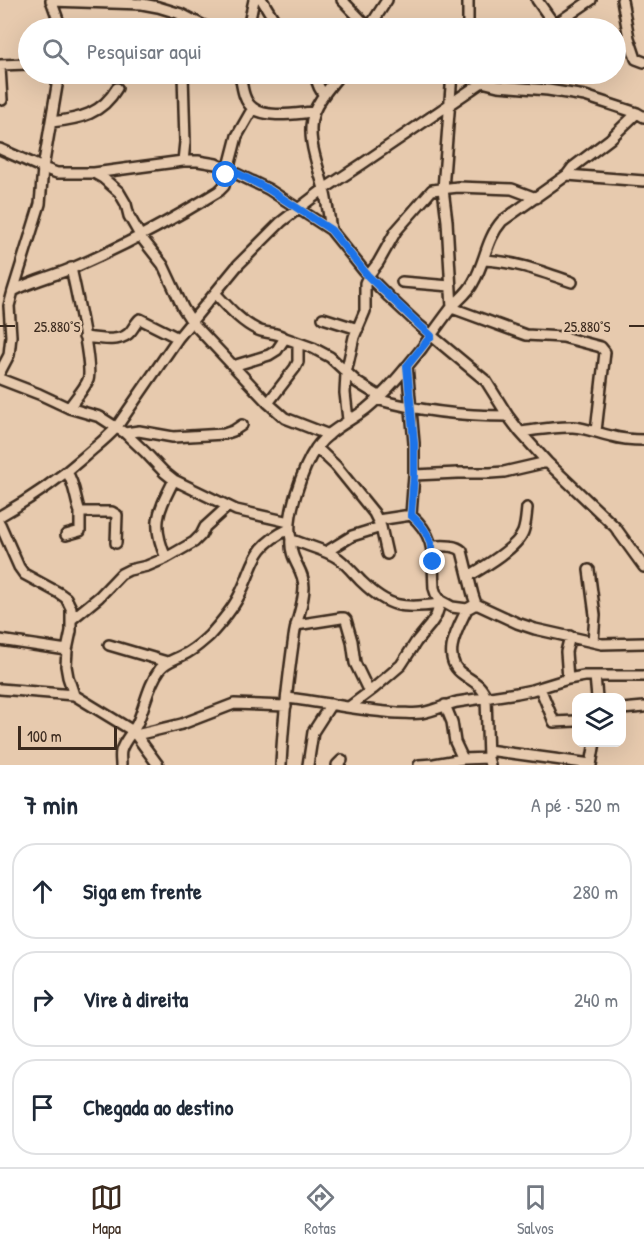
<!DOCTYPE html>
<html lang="pt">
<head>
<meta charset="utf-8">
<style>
  body { margin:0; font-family:"Patrick Hand",sans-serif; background:#f2f2f3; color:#1f2937 }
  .controls { position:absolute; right:18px; bottom:18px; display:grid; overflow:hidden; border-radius:12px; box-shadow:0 6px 24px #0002 }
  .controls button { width:54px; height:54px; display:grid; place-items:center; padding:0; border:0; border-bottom:2px solid #e0e1e3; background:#fff; color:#1f2937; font:30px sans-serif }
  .scale { position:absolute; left:18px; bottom:15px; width:99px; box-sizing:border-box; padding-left:6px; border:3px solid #3b2a1e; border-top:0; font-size:16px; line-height:21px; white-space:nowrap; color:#3b2a1e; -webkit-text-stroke:4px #e7caae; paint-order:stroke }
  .stop { position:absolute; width:18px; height:18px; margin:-14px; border:4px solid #1a73e8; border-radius:50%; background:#fff }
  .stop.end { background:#1a73e8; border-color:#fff; box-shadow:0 2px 6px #0008 }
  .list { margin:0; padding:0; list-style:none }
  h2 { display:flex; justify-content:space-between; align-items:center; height:78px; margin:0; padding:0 24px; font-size:26px }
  h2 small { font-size:20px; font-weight:400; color:#747a83 }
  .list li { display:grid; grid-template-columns:39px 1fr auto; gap:18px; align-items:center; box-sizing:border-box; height:96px; margin:0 12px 12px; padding:0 12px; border:2px solid #e0e1e3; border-radius:24px }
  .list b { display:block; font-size:22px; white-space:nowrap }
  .list em { font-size:20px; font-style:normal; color:#747a83 }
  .icon { flex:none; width:33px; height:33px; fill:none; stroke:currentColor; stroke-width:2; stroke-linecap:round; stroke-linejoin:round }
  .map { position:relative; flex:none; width:644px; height:765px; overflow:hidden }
  .search { position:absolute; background:#fff; box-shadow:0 6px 24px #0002; left:18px; right:18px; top:18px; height:66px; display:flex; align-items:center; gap:15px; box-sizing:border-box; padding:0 21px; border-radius:33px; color:#747a83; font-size:22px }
  .sheet { height:402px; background:#fff }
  nav { display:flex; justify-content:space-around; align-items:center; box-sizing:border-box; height:84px; border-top:2px solid #e0e1e3; background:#fff; font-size:16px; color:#747a83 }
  nav a { display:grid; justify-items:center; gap:3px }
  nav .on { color:#3b2a1e }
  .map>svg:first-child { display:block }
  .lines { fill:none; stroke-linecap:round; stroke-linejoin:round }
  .minor-casing { stroke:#3b2a1e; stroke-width:14 }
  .minor { stroke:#e7caae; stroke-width:9 }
  .route { stroke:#1a73e8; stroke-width:8 }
  .ticks { fill:none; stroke:#3b2a1e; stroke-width:2 }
  .ticks-label { font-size:15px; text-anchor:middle; fill:#3b2a1e; stroke:#e7caae; stroke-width:5; stroke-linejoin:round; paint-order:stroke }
</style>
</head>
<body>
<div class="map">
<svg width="644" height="765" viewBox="0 0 644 765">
  <rect width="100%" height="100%" fill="#e7caae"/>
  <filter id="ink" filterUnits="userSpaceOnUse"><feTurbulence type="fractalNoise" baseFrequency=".0167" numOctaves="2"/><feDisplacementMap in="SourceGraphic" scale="12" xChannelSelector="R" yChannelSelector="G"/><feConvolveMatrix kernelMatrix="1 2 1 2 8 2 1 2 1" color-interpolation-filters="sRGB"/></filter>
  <g filter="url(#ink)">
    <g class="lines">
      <g class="minor-casing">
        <path id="minor" d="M51,0L61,28
          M262,0L279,28
          M342,0L369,28
          M468,0V28
          M537,0L554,24
          M622,0L629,38L636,59L644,62
          M51,1L142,4L158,7L181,14L208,28
          M181,28V14
          M248,28L254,0
          M369,28L387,0
          M550,28L591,0
          M0,65L28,64
          M0,67L2,100
          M183,74L185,142L183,161
          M240,74C242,85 243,101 253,108C267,119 298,113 314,112
          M314,74L319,87L323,94
          M452,74L443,189L447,221L452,308L526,335L563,337L601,347L605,352L596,431
          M462,74L482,82L498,86L548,90L585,96L637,113L644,117
          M51,122C80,119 102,114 117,88
          M0,149L43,168L57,173H94L183,161H198L216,164L268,189L331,230L368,276L389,297L420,326L486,381L508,416L520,432L547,462L615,527L644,567
          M94,173L103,178L119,192L126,204L129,216L141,237L163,265L183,308L192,322L268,403L285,418L329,435
          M567,175L644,181
          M331,230C329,216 327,202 324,189C318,165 305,136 314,112C320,97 331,86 340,74
          M483,260C514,261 543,272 572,282
          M402,282L450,286
          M13,291C32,281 53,276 73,268C124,246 172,220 219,191L224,186L237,136L253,108
          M215,293C228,307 241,322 258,330C267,334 277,332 285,338L313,348L330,357L358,383L379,396
          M323,318L358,329
          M84,337C97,338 117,343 128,334C133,330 135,323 140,319L178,338
          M233,366L269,355L277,350L285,338
          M407,366L414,443V475L411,515C437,538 432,556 434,588L436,594L441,601L452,607L467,609L476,604L517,623L535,629L602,644L644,643
          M0,372L9,355L11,336L9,306L13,291L40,204L43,168L59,74
          M0,379L39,394L69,408L100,417L125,433L145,452L164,472L174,480L236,510L289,522
          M376,399C419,411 464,416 508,416
          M268,403L295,368L298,362V343
          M69,408C74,400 85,388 88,380C93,368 75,286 71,268
          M348,420L345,393L346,373L354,337L365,311V283L368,276L378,263L396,231L432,190L458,187L512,189L536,198
          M520,432C538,430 556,426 573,427C586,428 598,433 611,436C621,439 633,440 644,440
          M125,433L139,431L173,437L224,434L233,431L242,425
          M317,448L336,466L374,513L381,527L387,554
          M67,472C75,485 75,498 80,512H112L117,515L116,543
          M414,475L458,473H490L504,472L547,462
          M0,516C30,499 58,480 84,457C95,447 106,439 116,428L178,338L238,265L281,222L324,189L362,164L494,74
          M378,520L411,515
          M0,524L19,567L24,574L59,593L66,598L71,608V631L67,650L66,666L68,677L74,695L133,731L158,765
          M66,535L80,531V512
          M432,546C441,546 455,544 462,551L473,595L476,604
          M326,552L352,536L381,527
          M166,558C151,523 158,512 174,480
          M589,570L595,615L593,642
          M469,576C484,567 517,548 523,532C526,524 526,516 527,508
          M439,604C403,609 389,608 362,582C354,574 347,565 339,559C325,549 306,546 291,539C285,517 303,467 316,448C329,430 349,422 366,409C387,392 405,369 422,348C432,334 442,320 452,307C459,299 468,293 473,283C485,263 486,239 502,221L567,175L573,167L610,139L637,113
          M467,609C458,628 439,659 464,675C474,682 482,685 486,698L488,758L490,765
          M72,619L99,597L121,574L129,570L147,566L166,558L194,542L201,535L205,527L227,507
          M296,625L341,618H344L346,620L352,641L355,663L369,692
          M0,640L67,650
          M109,645L167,662
          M595,676L597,698
          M568,679L566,652L570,636
          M540,688L554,722L576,721
          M0,689L74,695
          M287,698C324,702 361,711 398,713C406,713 414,714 421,713C434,711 445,705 457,702L517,693L532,690L568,679L584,676H644
          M445,705L452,722L455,742L463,759
          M349,707L373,689L401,665L416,642L430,625L436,616L441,601
          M622,709L644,707
          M136,735L182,724L234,704L286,706
          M488,750L591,764
          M121,765C121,761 120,756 121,751C123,742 132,733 137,724C145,706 148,685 160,669C166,661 174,660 183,655C193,651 201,643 209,636C219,625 232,610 239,596C256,563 251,547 289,529
          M281,765C283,722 288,679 294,637C296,620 304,604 304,587C304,568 289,561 291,539
          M308,765L313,732L331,704
          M337,765L342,760
          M419,765L434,764L463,759L488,758
          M591,765L595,742"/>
      </g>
      <use href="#minor" class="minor"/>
    </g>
  </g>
  <g class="lines" filter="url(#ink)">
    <path class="route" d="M226,175L227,168L268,189L331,230L368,276L431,336L407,366L414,443V475L411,515C427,529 432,540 433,562"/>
  </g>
  <path class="ticks" d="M0,326H15M629,326H644"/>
  <g class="ticks-label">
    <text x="57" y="332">25.880°S</text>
    <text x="587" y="332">25.880°S</text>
  </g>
</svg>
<div class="controls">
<button><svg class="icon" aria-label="layers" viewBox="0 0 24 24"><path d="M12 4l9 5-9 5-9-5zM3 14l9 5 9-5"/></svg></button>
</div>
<div class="scale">100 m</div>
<div class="stop" style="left:226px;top:175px"></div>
<div class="stop end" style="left:433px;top:562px"></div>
<div class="search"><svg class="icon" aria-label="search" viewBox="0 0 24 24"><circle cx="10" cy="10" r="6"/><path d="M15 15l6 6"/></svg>Pesquisar aqui</div>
</div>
<section class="sheet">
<h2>7 min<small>A pé · 520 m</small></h2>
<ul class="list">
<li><svg class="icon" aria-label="ahead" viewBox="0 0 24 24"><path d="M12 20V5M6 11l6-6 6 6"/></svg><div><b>Siga em frente</b></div><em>280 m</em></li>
<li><svg class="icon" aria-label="right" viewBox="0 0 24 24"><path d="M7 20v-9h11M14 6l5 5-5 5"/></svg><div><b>Vire à direita</b></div><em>240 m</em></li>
<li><svg class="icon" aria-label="arrive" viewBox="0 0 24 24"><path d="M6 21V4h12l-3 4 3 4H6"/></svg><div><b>Chegada ao destino</b></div></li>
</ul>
</section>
<nav>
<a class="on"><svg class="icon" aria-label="map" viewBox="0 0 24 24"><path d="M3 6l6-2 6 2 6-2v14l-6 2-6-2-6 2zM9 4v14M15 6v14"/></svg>Mapa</a>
<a><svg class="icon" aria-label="directions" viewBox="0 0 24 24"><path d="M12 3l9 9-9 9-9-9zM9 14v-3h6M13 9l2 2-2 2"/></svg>Rotas</a>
<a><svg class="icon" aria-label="saved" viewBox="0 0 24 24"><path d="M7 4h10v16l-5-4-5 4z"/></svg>Salvos</a>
</nav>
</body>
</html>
